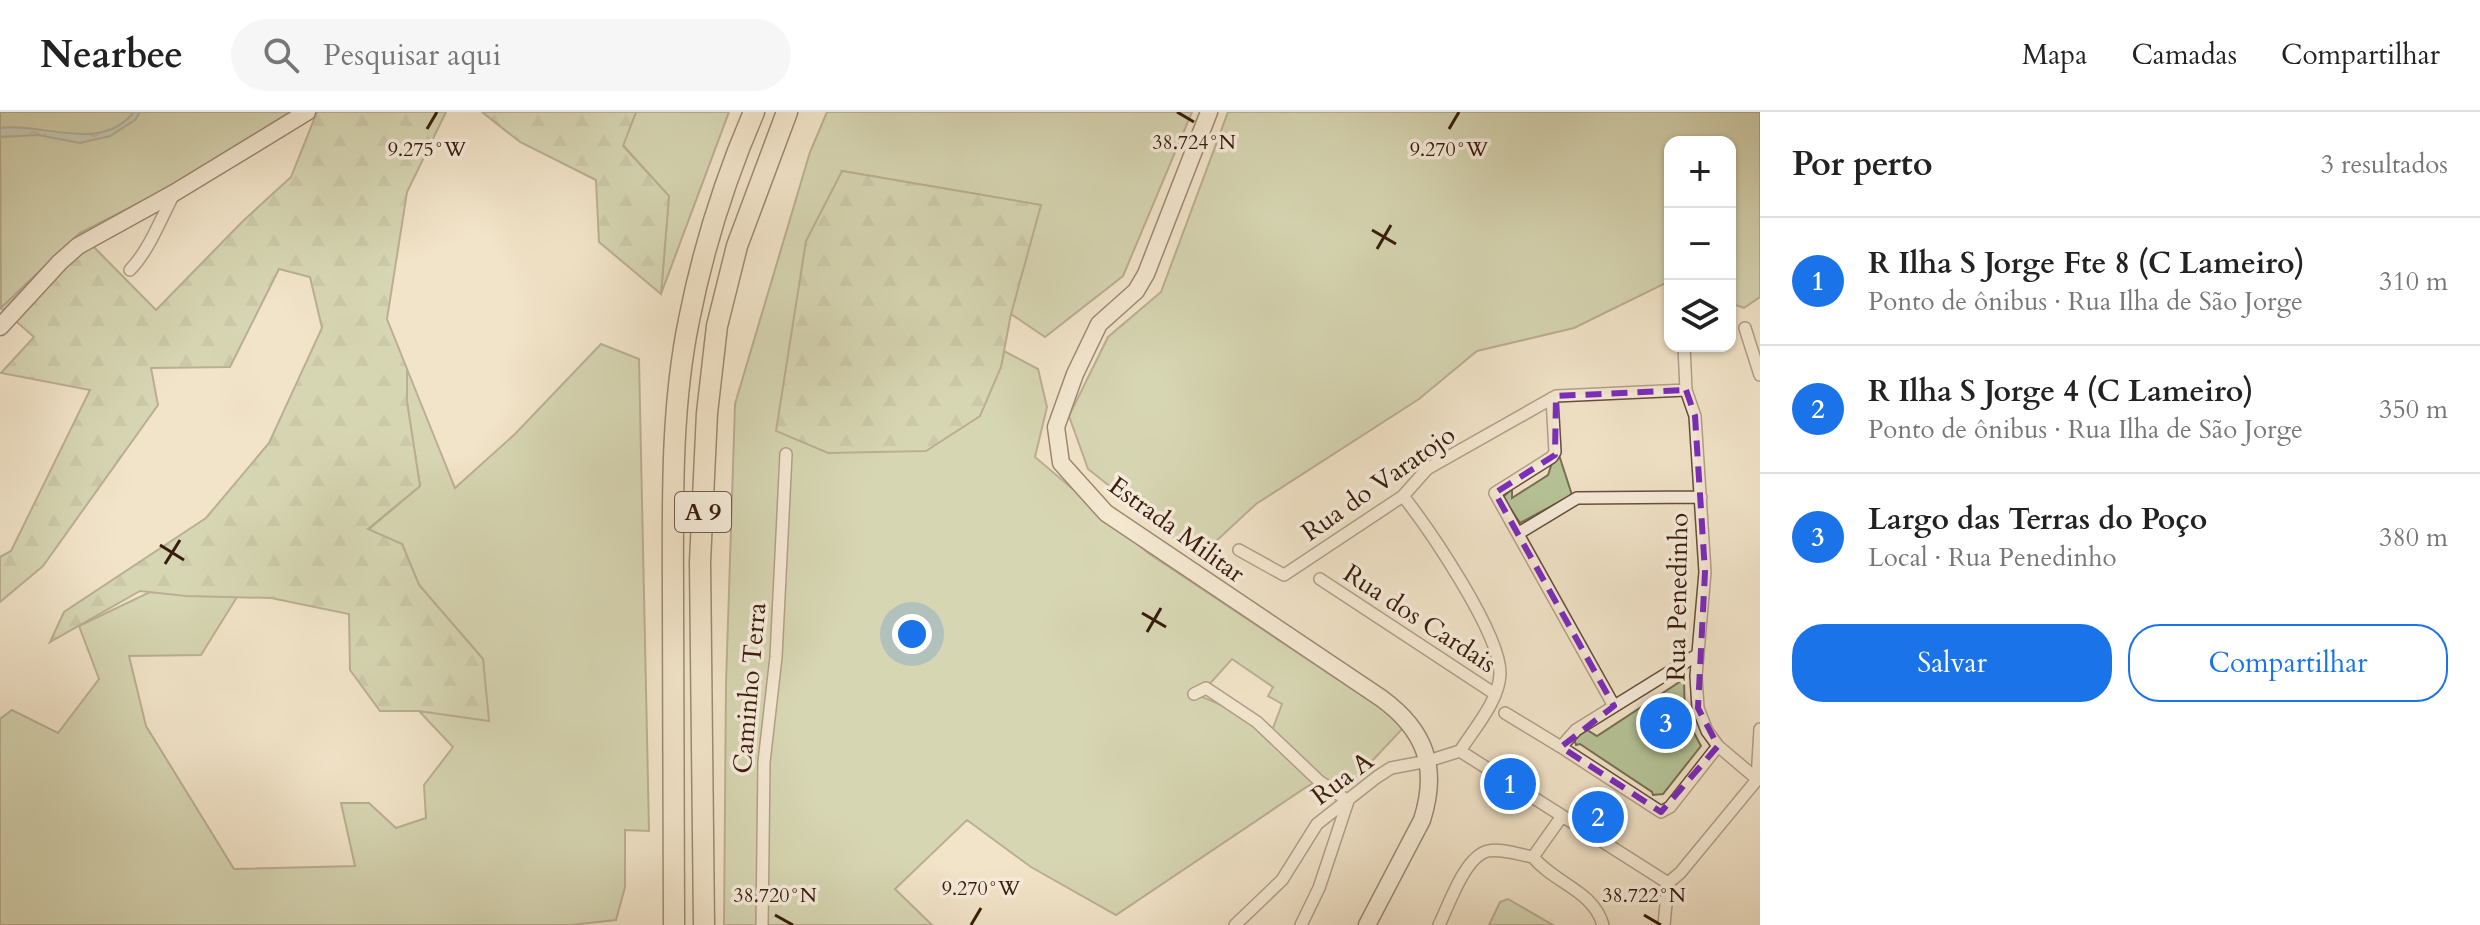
<!DOCTYPE html>
<html lang="pt">
<head>
<meta charset="utf-8">
<style>
  body { margin:0; font-family:Cardo,serif; background:#f6f6f6; color:#222 }
  .controls { position:absolute; right:24px; top:24px; display:grid; overflow:hidden; border-radius:16px; box-shadow:0 2px 6px #0004 }
  .controls button { width:72px; height:72px; display:grid; place-items:center; padding:0; border:0; border-bottom:2px solid #e0e0e0; background:#fff; color:#222; font:40px sans-serif }
  .you { position:absolute; left:912px; top:522px; width:28px; height:28px; margin:-20px; border:6px solid #fff; border-radius:50%; background:#1a73e8; box-shadow:0 0 0 12px #1a73e833 }
  .badge { display:grid; place-items:center; width:52px; height:52px; border-radius:50%; background:#1a73e8; color:#fff; font-size:26px; font-weight:700 }
  .pin { position:absolute; translate:-50% -50%; border:4px solid #fff; box-shadow:0 2px 8px #0006 }
  .list { margin:0; padding:0; list-style:none }
  h2 { display:flex; justify-content:space-between; align-items:center; height:104px; margin:0; padding:0 32px; font-size:34px }
  h2 small { font-size:26px; font-weight:400; color:#767676 }
  .list li { display:grid; grid-template-columns:52px 1fr auto; gap:24px; align-items:center; box-sizing:border-box; height:128px; padding:0 32px; border-top:2px solid #e0e0e0 }
  .list b { display:block; font-size:30px; white-space:nowrap }
  .list p { margin:0; font-size:26px; white-space:nowrap; color:#767676 }
  .list em { font-size:26px; font-style:normal; color:#767676 }
  .actions { display:flex; gap:16px; padding:24px 32px }
  .actions a { flex:1; padding:18px 0; border:2px solid #1a73e8; border-radius:32px; text-align:center; font-size:28px; color:#1a73e8 }
  .actions .main { background:#1a73e8; color:#fff }
  .icon { flex:none; width:44px; height:44px; fill:none; stroke:currentColor; stroke-width:2; stroke-linecap:round; stroke-linejoin:round }
  .map { position:relative; flex:none; width:1760px; height:813px; overflow:hidden }
  header { display:flex; align-items:center; gap:48px; box-sizing:border-box; height:112px; padding:0 40px; background:#fff; border-bottom:2px solid #e0e0e0 }
  header strong { font-size:38px }
  nav { display:flex; gap:44px; margin-inline-start:auto; font-size:28px }
  .search { width:560px; height:72px; background:#f6f6f6; display:flex; align-items:center; gap:20px; box-sizing:border-box; padding:0 28px; border-radius:44px; color:#767676; font-size:30px }
  main { display:flex }
  aside { flex:1; background:#fff }
  .map>svg:first-child { display:block }
  .green { fill:#b7c599; stroke:#787053; stroke-width:2; fill-rule:evenodd }
  .forest { fill:url(#forest-firs); stroke:#787053; stroke-width:2 }
  .water { fill:url(#water-ripples); stroke:#747e72; stroke-width:2 }
  .lines { fill:none; stroke-linecap:round; stroke-linejoin:round }
  .street-casing { stroke:#674e3c; stroke-width:14 }
  .secondary-casing { stroke:#391c0d; stroke-width:19 }
  .highway-casing { stroke:#391c0d; stroke-width:23 }
  .street { stroke:#f7eddc; stroke-width:11 }
  .secondary { stroke:#f7eddc; stroke-width:16 }
  .highway { stroke:#f2e4c9; stroke-width:20 }
  .marked { fill:none; stroke:#7b2cbf; stroke-width:6; stroke-dasharray:16 10; stroke-linejoin:round }
  .ticks { fill:none; stroke:#391c0d; stroke-width:3 }
  .labels { text-anchor:middle; stroke-width:7; stroke-linejoin:round; paint-order:stroke }
  .shield { fill:#f7eddc; stroke:#725b4b; stroke-width:2 }
  .shield-label { font-size:24px; font-weight:bold; fill:#391c0d }
  .street-label { font-size:26px; fill:#391c0d; stroke:#f7eddc }
  .ticks-label { font-size:20px; text-anchor:middle; fill:#391c0d; stroke:#f7eddc; stroke-width:7; stroke-linejoin:round; paint-order:stroke }
</style>
</head>
<body>
<header>
<strong>Nearbee</strong>
<div class="search"><svg class="icon" aria-label="search" viewBox="0 0 24 24"><circle cx="10" cy="10" r="6"/><path d="M15 15l6 6"/></svg>Pesquisar aqui</div>
<nav><a>Mapa</a><a>Camadas</a><a>Compartilhar</a></nav>
</header>
<main>
<div class="map">
<svg width="1760" height="813" viewBox="0 0 1760 813">
  <defs>
    <pattern id="forest-firs" width="22" height="20" patternUnits="userSpaceOnUse" patternTransform="scale(2)"><rect width="22" height="20" fill="#b7c599"/><path d="M5 1l3.5 6h-7zM16 11l3.5 6h-7z" fill="#9ea983"/></pattern>
    <pattern id="water-ripples" width="26" height="14" patternUnits="userSpaceOnUse" patternTransform="scale(2)"><rect width="26" height="14" fill="#9bbfb6"/><path d="M2 4q2-2 4 0t4 0M15 11q2-2 4 0t4 0" fill="none" stroke="#7f9a92"/></pattern>
  </defs>
  <rect width="100%" height="100%" fill="#f2e4c9"/>
  <filter id="stains"><feTurbulence type="fractalNoise" baseFrequency=".0025" numOctaves="4"/><feColorMatrix values="0 0 0 0 .2 0 0 0 0 .09 0 0 0 0 .02 0 0 0 .5 -.17"/></filter>
  <radialGradient id="worn" r=".72"><stop offset=".6" stop-color="#630" stop-opacity="0"/><stop offset="1" stop-color="#630" stop-opacity=".3"/></radialGradient>
  <path class="green" d="M0,0H290L174,73L80,121L1,196Z
    M636,0H729L661,182L669,84L623,33Z
    M827,0H1192L1123,164L1045,225L1011,202L1040,93L842,59L1001,255L1004,239L1038,257L1047,295L1035,345L1148,441L1406,613L1338,685L1319,669L1308,674L1116,803L1031,755L967,708L895,777L932,813H724L726,572L735,292L810,40ZM1232,547L1273,575L1268,584L1282,592L1270,624L1245,603L1195,582L1206,576Z
    M1228,0H1760V185L1744,196L1730,191V30H1670V169L1574,216L1477,239L1419,287L1256,392L1199,445L1088,357L1069,304L1108,225L1161,180Z
    M601,232L639,247L649,719L625,718V775L616,808L571,813H0V607L12,598L58,621L99,567L79,514L150,480L237,485L201,543L129,544L146,614L234,757L355,754L341,691H369L396,716L426,706L424,673L453,635L419,599L488,608L483,547L419,473L402,432L368,418L420,374L407,290V257L455,376L515,322Z
    M1559,343L1572,383L1520,411L1503,385L1512,377V386L1548,363L1552,351Z
    M1681,569H1684L1685,604L1701,634L1663,682L1653,683L1652,680L1580,632L1576,633L1574,627L1587,618L1597,624Z
    M1508,787L1553,813H1489L1500,790Z"/>
  <path class="forest" d="M317,0H446L407,80L387,207L407,257V290L420,374L368,417L402,432L419,473L483,547L489,609L419,599H380L350,558L349,502L271,486L186,484L140,479L50,530L64,500L206,406L269,331L322,216L310,165L279,157L230,255L151,256L158,293L43,454L0,490V445L11,439L90,278L1,261L34,225L1,196L80,121L156,198L242,110L291,65Z
    M482,0H636L623,34L669,84L661,182L599,130L596,68L520,30Z
    M842,59L1041,93L1011,202L1001,255L980,304L926,339L828,341L776,319L806,129Z"/>
  <path class="water" d="M134,0H140L135,8L110,24L80,31L38,23L0,25V16C44,10 100,42 134,0Z"/>
  <g class="lines">
    <g class="street-casing">
      <path id="street" d="M130,158C150,137 160,108 174,82
        M1745,216L1760,263
        M1684,234L1686,278L1695,304L1705,460L1696,564L1698,596L1707,619L1718,634L1757,667
        M1552,286L1555,340L1552,345L1495,381L1614,594
        M1403,384C1429,417 1501,522 1500,562C1499,589 1474,617 1460,639
        M1519,421L1577,386L1701,385
        M1239,438L1284,463L1403,384L1427,357L1556,284L1686,278
        M1320,467L1495,582
        M1697,543L1576,618L1561,635L1661,700L1670,695L1718,634
        M1194,582L1206,576L1257,610L1319,669L1348,689L1319,776L1301,813
        M1505,601L1561,635
        M1757,667L1760,617
        M1533,745L1562,704
        M762,813L764,650L776,545L786,342
        M1235,813L1282,768L1317,712L1377,665L1391,656L1428,649L1460,639L1668,771
        M1439,813C1449,793 1465,744 1488,739C1502,736 1520,743 1533,745C1555,772 1593,778 1603,813
        M1664,813L1668,771L1680,761L1760,664"/>
    </g>
    <g class="secondary-casing">
      <path id="secondary" d="M1209,0L1146,162L1136,179L1099,212L1075,262L1056,315L1061,351L1106,401L1381,586C1425,618 1439,655 1422,708L1367,813
        M0,215L60,150L78,134L174,81L307,0"/>
    </g>
    <g class="highway-casing">
      <path id="highway" d="M674,813C674,706 673,599 673,492C673,398 670,300 689,208C703,137 725,67 754,0
        M704,813L700,450L707,301L717,214L737,134L787,0"/>
    </g>
    <use href="#street" class="street"/>
    <use href="#secondary" class="secondary"/>
    <use href="#highway" class="highway"/>
  </g>
  <path d="M0 0H1760V813H0ZM1686,278L1695,304L1705,460L1698,596L1718,634L1661,700L1561,635L1614,594L1495,381L1555,343L1556,284Z" fill="#f2e4c9" fill-opacity=".55" fill-rule="evenodd"/>
  <path class="marked" d="M1686,278L1695,304L1705,460L1698,596L1718,634L1661,700L1561,635L1614,594L1495,381L1555,343L1556,284Z"/>
  <path class="ticks" d="M1177,0L1194,10M427,17L437,0M1449,17L1459,0M1372,118L1396,132M1377,137L1391,113M160,433L184,448M165,452L180,428M1142,501L1166,515M1147,520L1161,496M775,803L793,813M1644,803L1661,813M971,813L981,796"/>
  <g class="labels">
    <rect class="shield" x="675" y="380" width="56" height="40" rx="6"/>
    <g class="shield-label">
      <text x="703" y="408">A 9</text>
    </g>
    <g class="street-label">
      <text transform="translate(1378 371) rotate(-35)" y="9">Rua do Varatojo</text>
      <text transform="translate(1177 417) rotate(36)" y="9">Estrada Militar</text>
      <text transform="translate(1677 485) rotate(-89)" y="9">Rua Penedinho</text>
      <text transform="translate(1420 506) rotate(33)" y="9">Rua dos Cardais</text>
      <text transform="translate(749 576) rotate(-85)" y="9">Caminho Terra</text>
      <text transform="translate(1342 666) rotate(-37)" y="9">Rua A</text>
    </g>
  </g>
  <g class="ticks-label">
    <text x="1194" y="37">38.724°N</text>
    <text x="1449" y="44">9.270°W</text>
    <text x="427" y="44">9.275°W</text>
    <text x="981" y="783">9.270°W</text>
    <text x="775" y="790">38.720°N</text>
    <text x="1644" y="790">38.722°N</text>
  </g>
  <rect width="100%" height="100%" filter="url(#stains)"/>
  <rect width="100%" height="100%" fill="url(#worn)"/>
</svg>
<div class="controls">
<button>+</button>
<button>−</button>
<button><svg class="icon" aria-label="layers" viewBox="0 0 24 24"><path d="M12 4l9 5-9 5-9-5zM3 14l9 5 9-5"/></svg></button>
</div>
<div class="you"></div>
<div class="pin badge" style="left:1510px;top:672px">1</div>
<div class="pin badge" style="left:1598px;top:705px">2</div>
<div class="pin badge" style="left:1666px;top:611px">3</div>
</div>
<aside>
<h2>Por perto<small>3 resultados</small></h2>
<ul class="list">
<li><span class="badge">1</span><div><b>R Ilha S Jorge Fte 8 (C Lameiro)</b><p>Ponto de ônibus · Rua Ilha de São Jorge</p></div><em>310 m</em></li>
<li><span class="badge">2</span><div><b>R Ilha S Jorge 4 (C Lameiro)</b><p>Ponto de ônibus · Rua Ilha de São Jorge</p></div><em>350 m</em></li>
<li><span class="badge">3</span><div><b>Largo das Terras do Poço</b><p>Local · Rua Penedinho</p></div><em>380 m</em></li>
</ul>
<div class="actions"><a class="main">Salvar</a><a>Compartilhar</a></div>
</aside>
</main>
</body>
</html>
